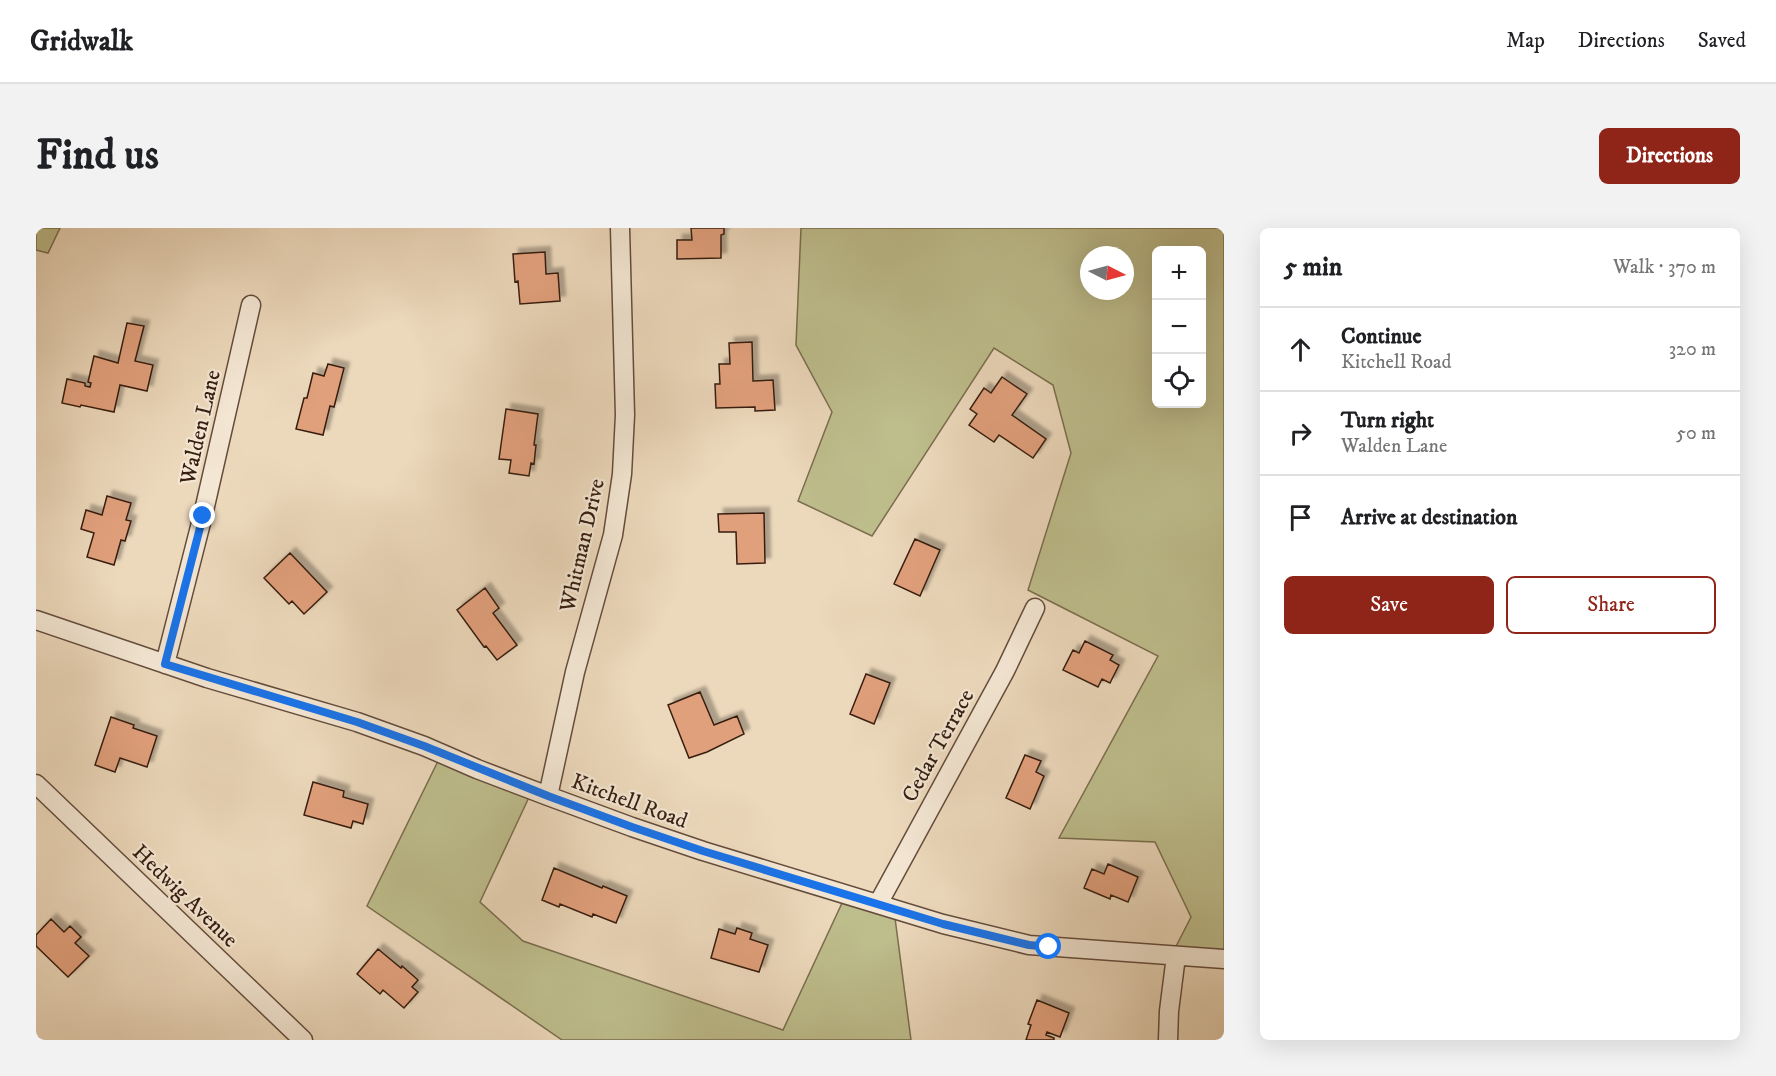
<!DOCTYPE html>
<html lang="en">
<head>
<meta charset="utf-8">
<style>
  body { margin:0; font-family:"IM FELL DW Pica",serif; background:#f2f2f2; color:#202124 }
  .controls { position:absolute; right:18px; top:18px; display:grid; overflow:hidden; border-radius:9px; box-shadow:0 6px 24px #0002 }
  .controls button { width:54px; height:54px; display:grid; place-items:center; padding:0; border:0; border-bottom:2px solid #e0e0e0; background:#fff; color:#202124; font:30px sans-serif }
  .compass { position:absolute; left:1044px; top:18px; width:54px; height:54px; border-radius:50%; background:#fff; box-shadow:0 6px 24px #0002; rotate:96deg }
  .stop { position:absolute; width:18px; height:18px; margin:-14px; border:4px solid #1a73e8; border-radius:50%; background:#fff }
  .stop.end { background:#1a73e8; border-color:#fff; box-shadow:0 2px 6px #0008 }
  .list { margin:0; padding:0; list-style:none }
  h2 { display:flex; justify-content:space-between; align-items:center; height:78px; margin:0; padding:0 24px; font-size:26px }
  h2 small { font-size:20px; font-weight:400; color:#757577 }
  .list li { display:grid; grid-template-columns:39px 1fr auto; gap:18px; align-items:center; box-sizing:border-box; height:84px; padding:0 24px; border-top:2px solid #e0e0e0 }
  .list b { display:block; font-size:22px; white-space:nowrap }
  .list p { margin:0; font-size:20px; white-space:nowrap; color:#757577 }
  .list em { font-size:20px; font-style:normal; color:#757577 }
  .actions { display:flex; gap:12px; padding:18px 24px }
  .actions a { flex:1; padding:14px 0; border:2px solid #8f2418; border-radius:9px; text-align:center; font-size:21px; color:#8f2418 }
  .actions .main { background:#8f2418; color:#fff }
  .icon { flex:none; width:33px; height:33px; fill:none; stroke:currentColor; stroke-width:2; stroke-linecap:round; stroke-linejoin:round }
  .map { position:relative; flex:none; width:1188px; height:812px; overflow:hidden; border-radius:9px }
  header { display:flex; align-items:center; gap:36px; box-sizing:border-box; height:84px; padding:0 30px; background:#fff; border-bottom:2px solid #e0e0e0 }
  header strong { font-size:28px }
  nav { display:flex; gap:33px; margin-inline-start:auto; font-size:21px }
  .intro { display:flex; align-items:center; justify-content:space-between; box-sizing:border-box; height:144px; padding:0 36px }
  h1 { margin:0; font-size:42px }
  .button { padding:15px 27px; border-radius:9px; background:#8f2418; color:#fff; font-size:21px; font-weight:700 }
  main { display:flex; gap:36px; padding:0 36px }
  aside { flex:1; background:#fff; border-radius:9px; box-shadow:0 6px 24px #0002 }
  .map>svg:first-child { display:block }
  .green { fill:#bebd8c; stroke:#7a6e4e; stroke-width:1.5; fill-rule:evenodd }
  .building { fill:#e1a07c; stroke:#371e11; stroke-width:1.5; filter:url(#shadow) }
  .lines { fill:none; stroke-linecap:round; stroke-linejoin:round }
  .street-casing { stroke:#644c3c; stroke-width:21 }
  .street { stroke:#f3e6d3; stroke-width:18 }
  .route { stroke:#1a73e8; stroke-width:8 }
  .labels { text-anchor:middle; stroke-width:4.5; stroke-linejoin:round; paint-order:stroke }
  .street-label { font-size:22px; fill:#371e11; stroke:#f3e6d3 }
</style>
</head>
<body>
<header>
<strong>Gridwalk</strong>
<nav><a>Map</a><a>Directions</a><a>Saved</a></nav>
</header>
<div class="intro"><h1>Find us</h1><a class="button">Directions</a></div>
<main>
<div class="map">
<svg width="1188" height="812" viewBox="0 0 1188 812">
  <defs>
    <filter id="shadow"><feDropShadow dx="5.5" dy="-5.5" stdDeviation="1.5" flood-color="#0004"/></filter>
  </defs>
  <rect width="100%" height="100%" fill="#ecd8bb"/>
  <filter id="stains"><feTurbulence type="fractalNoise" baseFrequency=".00333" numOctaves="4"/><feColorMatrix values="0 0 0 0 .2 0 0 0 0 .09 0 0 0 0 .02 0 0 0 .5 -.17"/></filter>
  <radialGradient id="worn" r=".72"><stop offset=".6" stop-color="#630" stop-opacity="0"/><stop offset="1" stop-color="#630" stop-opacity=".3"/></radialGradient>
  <path class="green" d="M0,0H24L12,25L0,22Z
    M765,0H1188V739L1131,736L1155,689L1119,614L1023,610L1122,428L992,362L1035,225L1017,157L958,120L836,308L762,273L796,184L760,117ZM1120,22H1166V176H1120ZM1053,27H1089V63H1053Z
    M404,529L495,565L444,674L487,713L747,802L807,673L859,690L875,812H526L331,678Z"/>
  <path class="building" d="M655,0H688V6L685,7V30L641,31V12H656Z
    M509,24L510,46L522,45L524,73L484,76L482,53L479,54L477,26Z
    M91,95L108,98L99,133L117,137L111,163L84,157L78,184L45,177L44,179L26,175L31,151L49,155V158L54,159L55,155L52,154L58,128L82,135Z
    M716,114L717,153L737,152L739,182L719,183V179L680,180L679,156H684L683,136H694L693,115Z
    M292,136L308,140L298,179L294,178L287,207L260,201L268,170H271L277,145L288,148Z
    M966,149L991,166L976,187L1010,211L997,230L963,207L958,214L933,197L941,186L934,181L948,160L955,165Z
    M470,181L502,186L498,217H500L498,236L495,235L493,248L473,245L475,232L463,231Z
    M71,268L95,275L90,292L95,293L89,313L85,312L78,337L51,329L58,305L45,301L50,282L66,287Z
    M728,285L729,335L701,336L700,304H683L682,286Z
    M879,311L904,322L884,368L858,356Z
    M254,325L291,364L268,386L256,373L253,376L228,350Z
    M449,360L463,380L457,385L481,417L461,432L450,418L448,419L421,382Z
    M1049,413L1077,427L1074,432L1083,437L1074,455L1066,451L1062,459L1027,442L1037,422L1043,425Z
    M830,446L854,455L838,496L814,486Z
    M664,464L678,497L701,488L708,506L671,524L653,530L632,477Z
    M75,489L98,497L97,500L121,508L111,539L84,530L79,544L59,537Z
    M989,527L1005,533L1000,544L1008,548L994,581L970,570Z
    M277,554L308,563L307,569L332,576L327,596L317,593L315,600L268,587Z
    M1072,636L1102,649L1092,674L1075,667L1074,671L1048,660L1056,641L1068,646Z
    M518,640L566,660L567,658L591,668L580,695L557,686L556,689L524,676L523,679L506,672Z
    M15,691L28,704L34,698L45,709L39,715L53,728L32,749L0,718V707Z
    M701,700L716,705L714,711L732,717L723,744L675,730L683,701L699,706Z
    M342,721L365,740L366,738L382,752L376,759L382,764L368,780L347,762L344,766L321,746Z
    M1001,772L1033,785L1024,809L1011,804L1010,807L1018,810V812H990L995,797L992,796Z"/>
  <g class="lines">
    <g class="street-casing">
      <path id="street" d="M0,392L171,450L321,494L388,518L441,541L512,568L596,599L667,623L907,696L993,717L1188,731
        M129,436L167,287L215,77
        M0,556L267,812
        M512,568L539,444L577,307L586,246L589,187L584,0
        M842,676L969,443L999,380
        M1132,812L1133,783L1140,728"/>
    </g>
    <use href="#street" class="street"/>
  </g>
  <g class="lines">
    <path class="route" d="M167,288L129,436L321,494L388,518L512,568L596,599L667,623L907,696L993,717L1013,719"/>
  </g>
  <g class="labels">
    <g class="street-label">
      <text transform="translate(163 199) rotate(-77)" y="8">Walden Lane</text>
      <text transform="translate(545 317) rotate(-77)" y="8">Whitman Drive</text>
      <text transform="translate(901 517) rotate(-61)" y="8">Cedar Terrace</text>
      <text transform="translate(594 572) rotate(20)" y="8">Kitchell Road</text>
      <text transform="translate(150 667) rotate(44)" y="8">Hedwig Avenue</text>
    </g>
  </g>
  <rect width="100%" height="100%" filter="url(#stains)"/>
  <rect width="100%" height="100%" fill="url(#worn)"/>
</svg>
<div class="controls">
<button>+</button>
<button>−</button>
<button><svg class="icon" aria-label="locate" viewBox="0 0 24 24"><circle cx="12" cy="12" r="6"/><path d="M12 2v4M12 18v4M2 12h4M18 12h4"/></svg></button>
</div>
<svg class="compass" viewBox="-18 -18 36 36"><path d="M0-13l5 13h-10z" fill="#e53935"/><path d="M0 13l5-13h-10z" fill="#757577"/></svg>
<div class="stop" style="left:1013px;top:719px"></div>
<div class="stop end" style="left:167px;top:288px"></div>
</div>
<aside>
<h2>5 min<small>Walk · 370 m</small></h2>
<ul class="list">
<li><svg class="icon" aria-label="ahead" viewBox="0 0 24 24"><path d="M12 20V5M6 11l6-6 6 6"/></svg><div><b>Continue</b><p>Kitchell Road</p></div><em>320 m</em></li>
<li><svg class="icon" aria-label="right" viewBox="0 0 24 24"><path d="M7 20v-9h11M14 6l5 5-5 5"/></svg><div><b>Turn right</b><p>Walden Lane</p></div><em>50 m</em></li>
<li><svg class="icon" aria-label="arrive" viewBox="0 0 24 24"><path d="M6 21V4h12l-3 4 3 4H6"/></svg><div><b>Arrive at destination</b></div></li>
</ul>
<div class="actions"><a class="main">Save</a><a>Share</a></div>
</aside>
</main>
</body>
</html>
